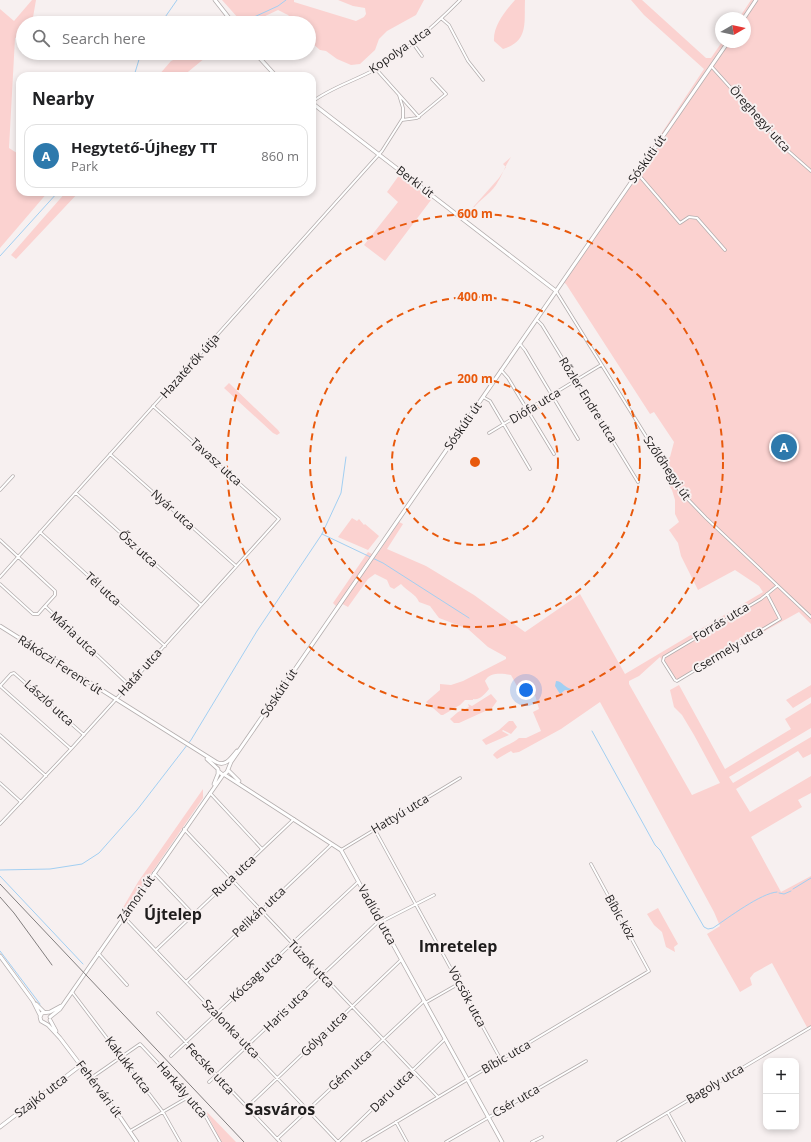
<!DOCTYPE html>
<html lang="en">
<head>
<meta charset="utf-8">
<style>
  body { margin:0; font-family:"Open Sans",sans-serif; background:#f2f2f2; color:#202124 }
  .controls { position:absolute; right:12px; bottom:12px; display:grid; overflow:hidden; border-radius:8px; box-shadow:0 2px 6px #0003 }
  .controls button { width:36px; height:36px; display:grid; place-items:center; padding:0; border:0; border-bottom:1px solid #e0e0e0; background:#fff; color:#202124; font:20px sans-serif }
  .compass { position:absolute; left:715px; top:12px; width:36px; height:36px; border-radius:50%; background:#fff; box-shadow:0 2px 6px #0003; rotate:81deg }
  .you { position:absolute; left:526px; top:690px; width:14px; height:14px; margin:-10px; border:3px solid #fff; border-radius:50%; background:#1a73e8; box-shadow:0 0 0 6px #1a73e833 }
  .badge { display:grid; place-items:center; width:26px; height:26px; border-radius:50%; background:#2d79ac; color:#fff; font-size:13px; font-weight:700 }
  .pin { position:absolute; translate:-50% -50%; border:2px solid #fff; box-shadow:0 1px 4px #0006 }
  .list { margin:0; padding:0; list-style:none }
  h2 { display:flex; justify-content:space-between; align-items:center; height:52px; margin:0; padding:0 16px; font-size:17px }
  h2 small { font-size:13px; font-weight:400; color:#757577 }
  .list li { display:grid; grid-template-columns:26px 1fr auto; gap:12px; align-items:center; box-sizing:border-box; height:64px; margin:0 8px 8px; padding:0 8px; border:1px solid #e0e0e0; border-radius:12px }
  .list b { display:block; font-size:15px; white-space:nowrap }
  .list p { margin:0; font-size:13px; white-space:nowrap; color:#757577 }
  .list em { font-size:13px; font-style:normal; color:#757577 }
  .icon { flex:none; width:22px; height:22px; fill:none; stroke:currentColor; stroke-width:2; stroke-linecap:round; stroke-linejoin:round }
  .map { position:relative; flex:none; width:811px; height:1142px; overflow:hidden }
  .search { position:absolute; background:#fff; box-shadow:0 2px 6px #0003; left:16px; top:16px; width:300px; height:44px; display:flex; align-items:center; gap:10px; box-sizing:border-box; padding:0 14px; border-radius:22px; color:#757577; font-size:15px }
  .panel { position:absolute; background:#fff; box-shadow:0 2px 6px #0003; left:16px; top:72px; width:300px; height:124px; border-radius:12px }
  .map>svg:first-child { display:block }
  .green { fill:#fbd2d0 }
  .water { fill:#a2cff2 }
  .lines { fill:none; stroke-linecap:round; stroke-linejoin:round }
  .stream { stroke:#a2cff2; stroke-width:1 }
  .street-casing { stroke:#b4aeae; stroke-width:3.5 }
  .secondary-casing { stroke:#b4aeae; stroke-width:4.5 }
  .street { stroke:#fff; stroke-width:2 }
  .secondary { stroke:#fff; stroke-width:3 }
  .rail { stroke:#827e7e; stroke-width:1 }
  .ring { fill:none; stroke:#e8590c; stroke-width:2; stroke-dasharray:7 5 }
  .labels { text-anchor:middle; stroke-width:4; stroke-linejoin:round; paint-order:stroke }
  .street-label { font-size:12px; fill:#1f1d1d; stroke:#f7f0f0 }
  .district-label { font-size:16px; font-weight:bold; fill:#1f1d1d; stroke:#f7f0f0 }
  .centre { fill:#e8590c; stroke:#f7f0f0; stroke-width:2 }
  .ring-label { font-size:12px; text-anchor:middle; font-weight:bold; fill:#e8590c; stroke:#f7f0f0; stroke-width:4; stroke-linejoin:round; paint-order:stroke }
</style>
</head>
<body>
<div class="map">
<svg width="811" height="1142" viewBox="0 0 811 1142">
  <rect width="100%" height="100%" fill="#f7f0f0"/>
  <path class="green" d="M32,0H36L32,23H23V34L15,38L9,148L20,155V192H48L0,248V9L14,21Z
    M222,0H294V2L356,21L364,17L366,14L365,8L353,6L338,0H424L416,15L387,31L379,39L375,50L360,64L351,65L337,59L326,51L320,50L313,44L309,35V23H296L288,15L278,10L250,23H236V22L239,19Z
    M515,0H525C524,23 529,41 503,49L494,41C493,26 505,11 515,0Z
    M631,0H642L706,58H711L722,42H745V18H739L751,0H811V624L799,612L675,681L660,657L639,676L629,681V684L692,795L720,783L694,735L682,715L674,707L670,690L679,685L725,769L791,729L785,719L811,703V728L729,777L733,783L811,737V754L803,758L798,751L736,789L750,812L811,776V793L798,800L802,807L751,837L781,892L811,876V1028L808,1029L772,963L754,973L750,978L752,985L740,992L707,934L720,926L714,912L600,702L561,729L519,752L513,753L511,751L497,759L493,755C498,748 511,745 519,738H526L541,731L533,712L539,709L535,695L524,699L511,675C502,673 489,672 485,681L489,689C485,694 479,701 473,699V700H465L460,705L443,715H441L426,702L440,690V684L451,685L463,681L506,659V657L488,647L468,629L439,618L430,606L419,602C416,594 407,591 401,584L394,589L390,587L387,580L375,574L368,579L348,607L339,602L336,606L333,603L368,552L376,556L399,522L403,524L387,549L426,566L474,595L525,632L580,594L625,674L763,592L759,586L735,570L698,590L681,556L678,543L669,530L679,522L675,514V500L672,490L664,478L670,474L663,462L670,457L674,442L654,412L650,414L566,284L562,281L638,169L704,69L644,15Z
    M189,53H211L183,76H143L144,73L158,76L171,61Z
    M511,157C505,166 502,176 496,185C489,196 476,201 470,214L471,218L467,214L499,178L506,167L503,164Z
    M400,174L431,200L385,261L364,245L398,202L387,192Z
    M66,192H79L16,259L11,255Z
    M229,383L278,430L280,433L277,435L273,433L224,388Z
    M352,518L357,521L359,519L364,525L365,524L379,536L368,550L338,537Z
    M811,685V697L793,708L786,700Z
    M491,694L497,701L492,708L459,723H454L450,719L458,712L469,707L468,704L472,706Z
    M509,721H513L517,727L511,734L503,730L502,731L509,735L486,745L482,740L499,730Z
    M203,789V798L124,913L121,911L138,882Z
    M658,908L678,944L674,947L675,952L666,947L662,932L654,925L647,914Z
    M205,1110L207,1112L236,1142H221Z"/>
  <path class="water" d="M556,681C562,681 565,688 571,689V691L565,690L560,694L555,686Z"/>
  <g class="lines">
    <path class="stream" d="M161,23L177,0
      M241,23L278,6L286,0
      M134,76L141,53
      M0,256L58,192
      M322,534L383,563L469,618
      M592,731L655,845L660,850L704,927L708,929L713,928C728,918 761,893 777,892
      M0,870L50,869L82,864L99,853L137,810L191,740L257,631L322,534L341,493L346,457
      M0,876L83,964
      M793,889L811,878
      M779,893L784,894L791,891
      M0,951L40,1004"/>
    <g class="street-casing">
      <path id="street" d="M442,19L449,25L468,61L483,80
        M412,42L422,56
        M711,66L786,149L811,171
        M376,69L419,117
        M312,102C330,88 354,81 374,70C403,54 437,23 460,0
        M402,120L417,118L446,94L432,79
        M637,173L680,223L689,217L697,218L725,250
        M556,291L680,491L706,518L811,617
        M537,320L542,325L638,482
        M520,344L525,350L578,439
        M501,370L508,378L554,454
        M483,397L490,401L530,469
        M489,433L601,365
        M110,454L236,566
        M0,490L13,476
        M76,493L201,605
        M40,532L165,646
        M0,540L55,591V595L45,606
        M0,577L382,151L403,118V108L399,95
        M0,584L33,614H38L45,606L129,685
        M767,594L780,619L677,681L675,680L663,661L664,657L761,599L777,586
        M0,686L11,674L14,673L84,735
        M0,686L71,749
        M0,735L46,776
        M0,783L21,802
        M210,793L262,849
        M0,824L71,749L279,519L153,406
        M184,829L438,1097
        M375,830L501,1060
        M341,850L460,778
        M154,873L193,914
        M124,917L338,1142L445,1039
        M381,922L434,895
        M156,950L294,819
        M98,953L127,985
        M186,982L332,844
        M72,992L163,1112L180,1142
        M425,1003L460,983
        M158,1013L280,1142
        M171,1056L358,882
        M91,1078L140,1044L202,1110L220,1142
        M209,1082L380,920
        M247,1107L401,960
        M668,1113L684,1142
        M396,1122L407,1142
        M130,1131L185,1099L190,1097
        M277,1139L424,1001
        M363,1142L649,971L591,864
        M446,1142L586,1061
        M532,1142L542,1137
        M618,1142L811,1027"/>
    </g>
    <g class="secondary-casing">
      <path id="secondary" d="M215,0L233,23
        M744,18L756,0
        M255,53L276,76
        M312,103L556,291
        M0,626L216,762C226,767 231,758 237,751
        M207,759L218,769V774L214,784
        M228,770L239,781
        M218,771L223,775L227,772L231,762L728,42
        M225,775L341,850L502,1142
        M0,956L33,1001L40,1015
        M36,1004L44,1012
        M61,1006L50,1012L42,1013L40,1017L41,1021L48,1025L60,1038L120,1117L137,1142
        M50,1017L60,1009L223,775
        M50,1020L56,1031
        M0,1127L81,1065"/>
    </g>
    <use href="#street" class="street"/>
    <use href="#secondary" class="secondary"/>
    <path class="rail" d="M0,884L244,1142
      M0,897L14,913L52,965"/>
  </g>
  <g class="ring">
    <circle cx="475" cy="462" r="83"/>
    <circle cx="475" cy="462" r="165"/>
    <circle cx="475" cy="462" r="248"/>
  </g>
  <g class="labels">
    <g class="street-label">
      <text transform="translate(400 50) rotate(-35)" y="4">Kopolya utca</text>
      <text transform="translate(760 119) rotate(48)" y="4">Öreghegyi utca</text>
      <text transform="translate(647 159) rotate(-55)" y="4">Sóskúti út</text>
      <text transform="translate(415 182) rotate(37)" y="4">Berki út</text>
      <text transform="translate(190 366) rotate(-48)" y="4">Hazatérők útja</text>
      <text transform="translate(588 400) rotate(58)" y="4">Rőzler Endre utca</text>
      <text transform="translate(535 406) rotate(-31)" y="4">Diófa utca</text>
      <text transform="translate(463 426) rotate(-55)" y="4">Sóskúti út</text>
      <text transform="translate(216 462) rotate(42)" y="4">Tavasz utca</text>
      <text transform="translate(667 468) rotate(56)" y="4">Szőlőhegyi út</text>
      <text transform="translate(173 510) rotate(42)" y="4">Nyár utca</text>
      <text transform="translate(138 549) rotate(42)" y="4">Ősz utca</text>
      <text transform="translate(103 589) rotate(42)" y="4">Tél utca</text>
      <text transform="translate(721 622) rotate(-31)" y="4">Forrás utca</text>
      <text transform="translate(74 634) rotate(43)" y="4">Mária utca</text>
      <text transform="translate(728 650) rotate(-31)" y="4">Csermely utca</text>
      <text transform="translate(60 665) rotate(33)" y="4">Rákóczi Ferenc út</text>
      <text transform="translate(140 672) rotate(-48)" y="4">Határ utca</text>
      <text transform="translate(279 693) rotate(-56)" y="4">Sóskúti út</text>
      <text transform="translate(49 703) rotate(42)" y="4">László utca</text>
      <text transform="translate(400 814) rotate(-31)" y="4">Hattyú utca</text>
      <text transform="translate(234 876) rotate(-43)" y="4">Ruca utca</text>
      <text transform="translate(136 899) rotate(-55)" y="4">Zámori út</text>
      <text transform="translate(259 912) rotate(-43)" y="4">Pelikán utca</text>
      <text transform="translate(377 915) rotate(61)" y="4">Vadlúd utca</text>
      <text transform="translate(620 917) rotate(61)" y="4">Bíbic köz</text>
      <text transform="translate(311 964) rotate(46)" y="4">Túzok utca</text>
      <text transform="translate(256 977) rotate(-43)" y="4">Kócsag utca</text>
      <text transform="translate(467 997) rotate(62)" y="4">Vöcsök utca</text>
      <text transform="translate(286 1010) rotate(-44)" y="4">Haris utca</text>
      <text transform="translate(231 1029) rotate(46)" y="4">Szalonka utca</text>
      <text transform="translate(324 1034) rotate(-44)" y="4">Gólya utca</text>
      <text transform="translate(506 1057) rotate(-30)" y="4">Bíbic utca</text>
      <text transform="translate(128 1065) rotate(53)" y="4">Kakukk utca</text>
      <text transform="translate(210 1069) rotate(47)" y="4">Fecske utca</text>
      <text transform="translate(350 1070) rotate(-43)" y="4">Gém utca</text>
      <text transform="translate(715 1084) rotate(-31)" y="4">Bagoly utca</text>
      <text transform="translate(99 1089) rotate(53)" y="4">Fehérvári út</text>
      <text transform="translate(182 1090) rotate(49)" y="4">Harkály utca</text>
      <text transform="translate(392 1091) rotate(-44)" y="4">Daru utca</text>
      <text transform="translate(41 1096) rotate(-37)" y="4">Szajkó utca</text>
      <text transform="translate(516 1101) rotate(-30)" y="4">Csér utca</text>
    </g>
    <g class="district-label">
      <text x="173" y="920">Újtelep</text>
      <text x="458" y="952">Imretelep</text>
      <text x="280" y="1115">Sasváros</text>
    </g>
  </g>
  <circle cx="475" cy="462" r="6" class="centre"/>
  <g class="ring-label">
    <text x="475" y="218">600 m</text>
    <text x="475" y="301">400 m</text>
    <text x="475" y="383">200 m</text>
  </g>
</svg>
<div class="controls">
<button>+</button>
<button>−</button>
</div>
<svg class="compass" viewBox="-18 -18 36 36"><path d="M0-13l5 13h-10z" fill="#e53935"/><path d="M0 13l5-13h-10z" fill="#757577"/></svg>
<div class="you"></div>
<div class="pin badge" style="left:784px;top:447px">A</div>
<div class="search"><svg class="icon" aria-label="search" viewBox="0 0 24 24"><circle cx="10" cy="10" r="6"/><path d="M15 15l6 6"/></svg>Search here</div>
<section class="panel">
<h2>Nearby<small></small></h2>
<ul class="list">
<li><span class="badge">A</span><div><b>Hegytető-Újhegy TT</b><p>Park</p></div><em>860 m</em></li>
</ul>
</section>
</div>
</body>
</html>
